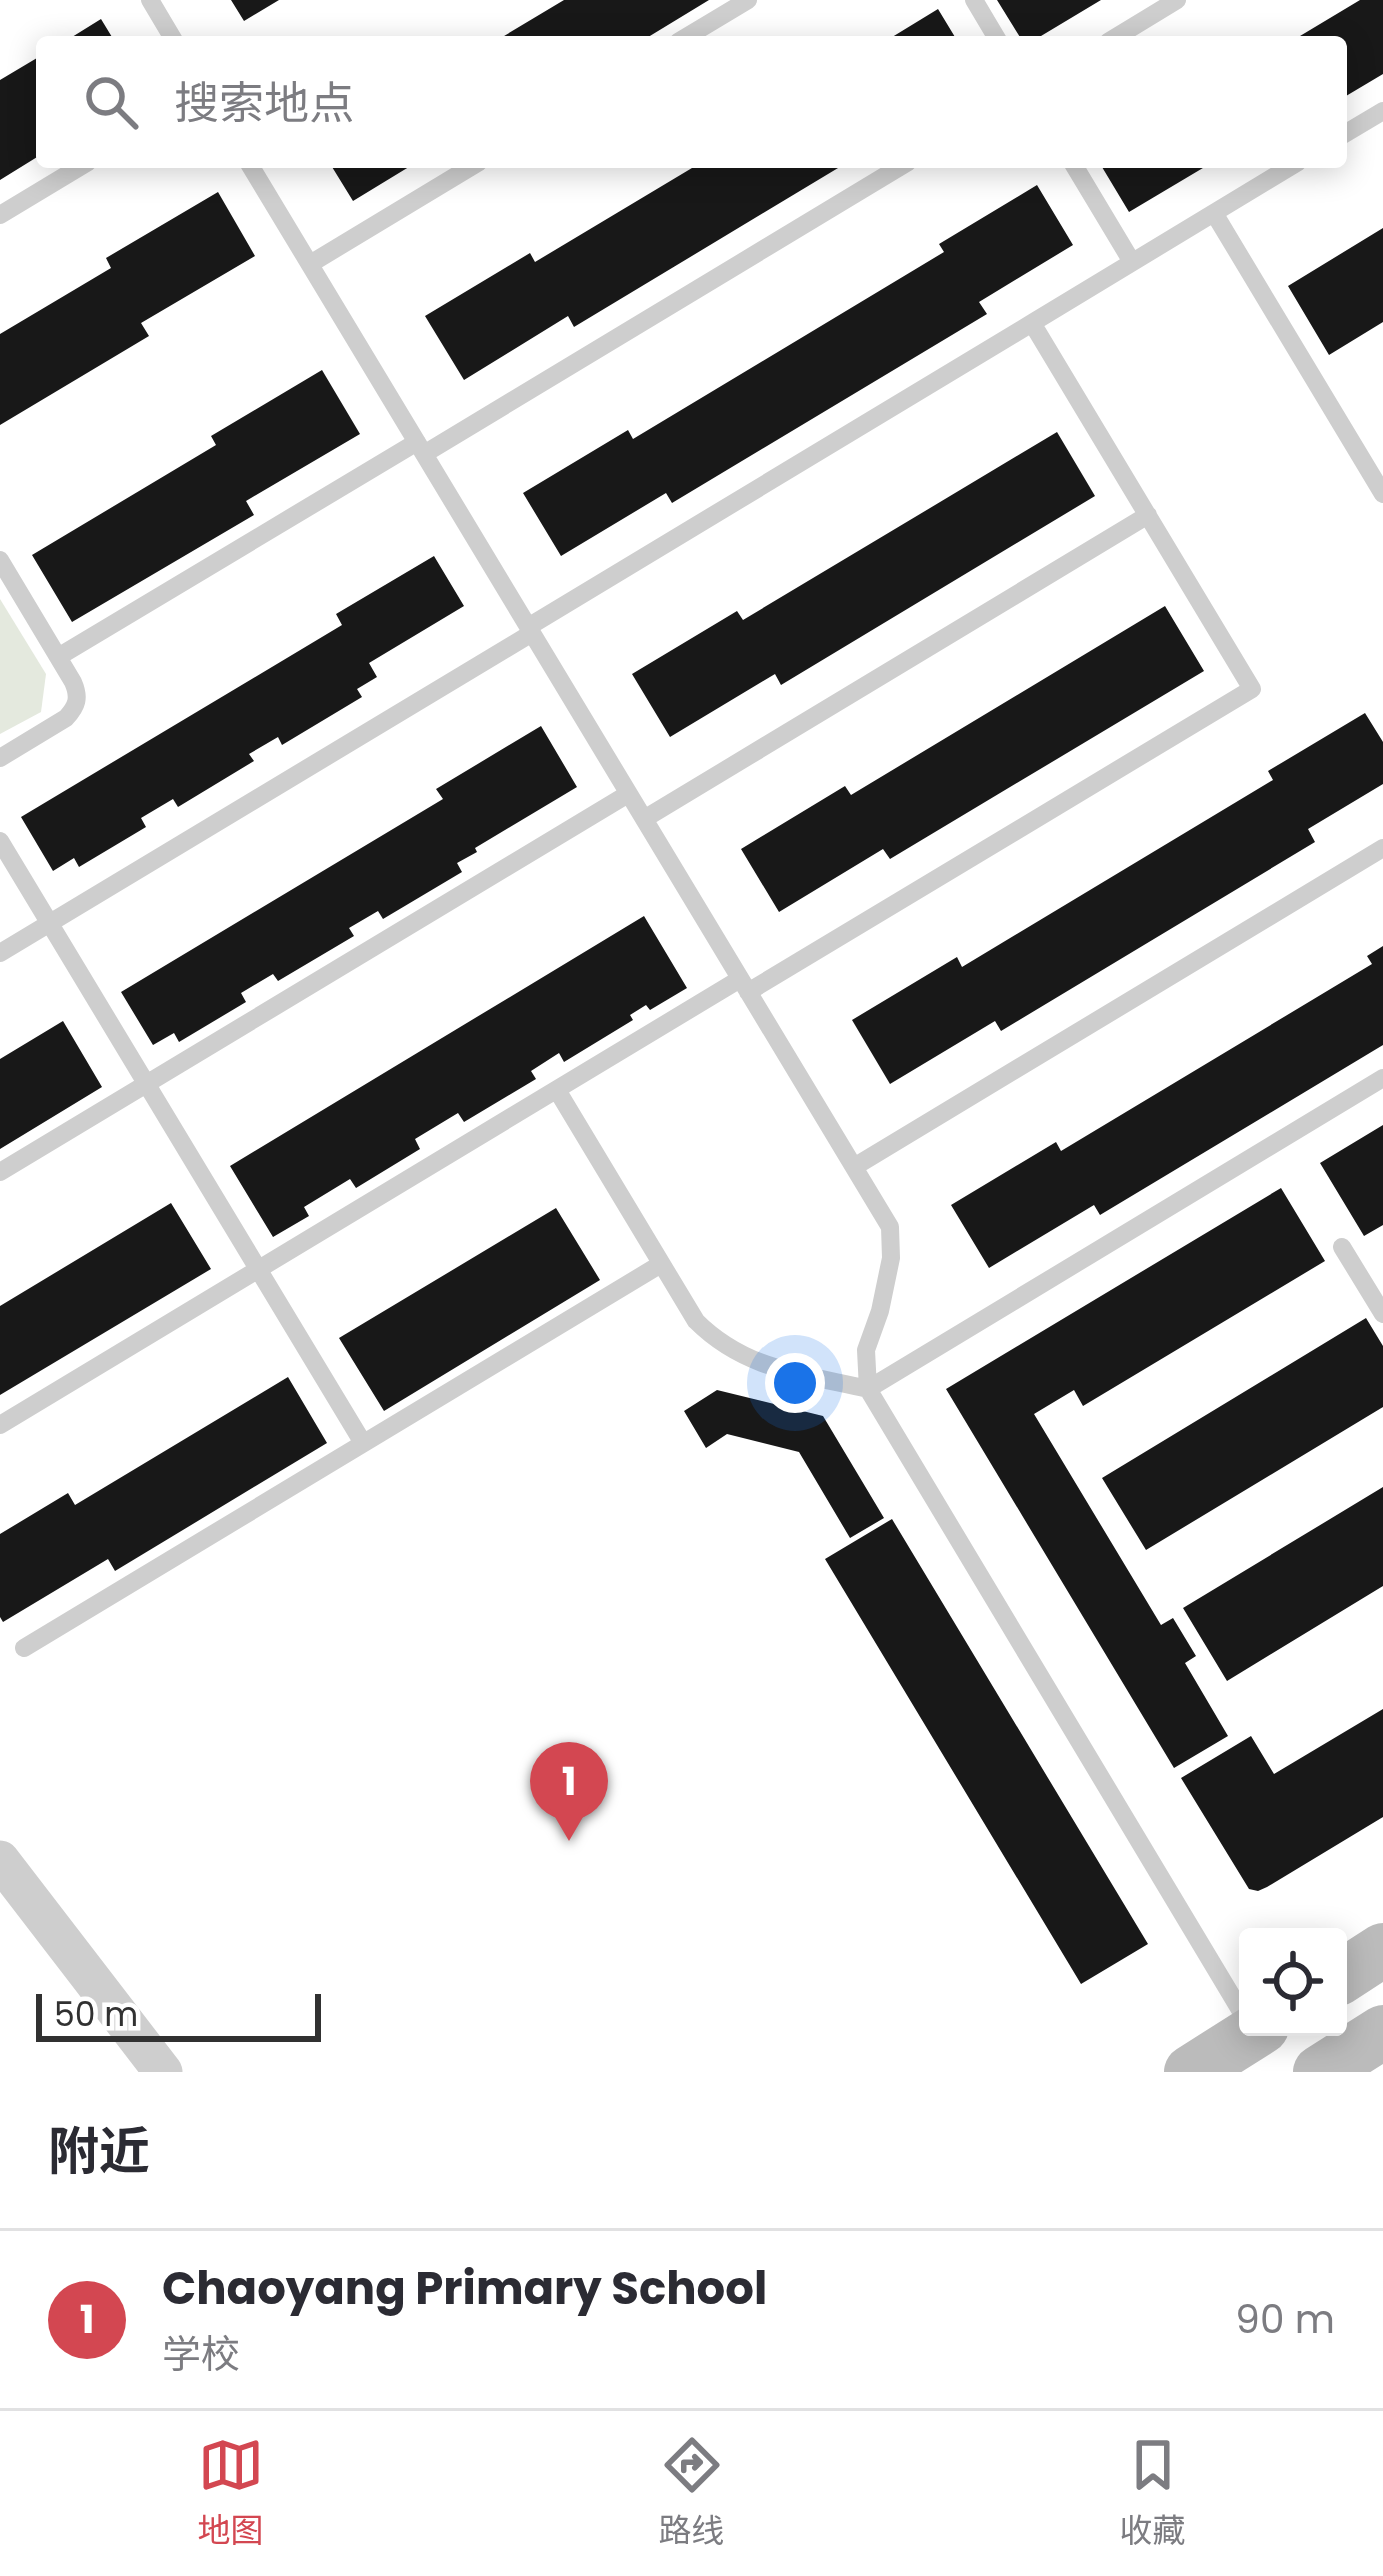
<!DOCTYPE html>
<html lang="zh">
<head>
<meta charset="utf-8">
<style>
  body { margin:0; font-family:Poppins,"Noto Sans SC",sans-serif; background:#f7f7f7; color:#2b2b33 }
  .controls { position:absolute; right:36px; bottom:36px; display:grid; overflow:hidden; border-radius:12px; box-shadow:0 6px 30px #0003 }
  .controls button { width:108px; height:108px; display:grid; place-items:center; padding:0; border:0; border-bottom:3px solid #e1e1e2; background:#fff; color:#2b2b33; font:60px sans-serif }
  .scale { position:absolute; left:36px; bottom:30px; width:285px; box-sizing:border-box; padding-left:12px; border:6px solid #313131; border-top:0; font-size:33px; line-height:42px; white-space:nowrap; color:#313131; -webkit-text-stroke:9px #fff; paint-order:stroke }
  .you { position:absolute; left:795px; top:1383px; width:42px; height:42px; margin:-30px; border:9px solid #fff; border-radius:50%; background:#1a73e8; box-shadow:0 0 0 18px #1a73e833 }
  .badge { display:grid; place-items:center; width:78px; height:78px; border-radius:50%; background:#d34751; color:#fff; font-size:39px; font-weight:700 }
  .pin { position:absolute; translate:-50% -99px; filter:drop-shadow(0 3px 6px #0008) }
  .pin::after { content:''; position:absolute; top:63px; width:42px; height:36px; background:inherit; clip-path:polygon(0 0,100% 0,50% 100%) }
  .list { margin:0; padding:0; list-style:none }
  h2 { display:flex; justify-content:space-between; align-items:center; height:156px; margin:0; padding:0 48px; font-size:51px }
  h2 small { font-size:39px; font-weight:400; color:#7c7c81 }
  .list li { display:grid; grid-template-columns:78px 1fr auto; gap:36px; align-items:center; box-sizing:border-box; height:180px; padding:0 48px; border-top:3px solid #e1e1e2 }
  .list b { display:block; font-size:45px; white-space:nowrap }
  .list p { margin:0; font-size:39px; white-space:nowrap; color:#7c7c81 }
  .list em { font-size:39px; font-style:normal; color:#7c7c81 }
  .icon { flex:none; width:66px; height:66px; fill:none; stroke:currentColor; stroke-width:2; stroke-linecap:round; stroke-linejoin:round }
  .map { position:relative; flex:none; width:1383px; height:2072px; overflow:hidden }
  .search { position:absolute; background:#fff; box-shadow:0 6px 30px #0003; left:36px; right:36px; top:36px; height:132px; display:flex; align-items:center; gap:30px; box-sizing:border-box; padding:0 42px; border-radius:12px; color:#7c7c81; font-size:45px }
  .sheet { height:336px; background:#fff }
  nav { display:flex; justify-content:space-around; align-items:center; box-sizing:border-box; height:168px; border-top:3px solid #e1e1e2; background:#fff; font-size:33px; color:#7c7c81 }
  nav a { display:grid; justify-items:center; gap:6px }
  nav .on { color:#d34751 }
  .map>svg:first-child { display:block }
  .green { fill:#e4e9de }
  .building { fill:#181818 }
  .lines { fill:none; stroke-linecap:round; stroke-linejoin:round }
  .service { stroke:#cecece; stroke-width:18 }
  .minor { stroke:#cecece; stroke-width:39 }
  .secondary { stroke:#bbb; stroke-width:54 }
</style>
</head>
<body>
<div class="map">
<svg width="1383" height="2072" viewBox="0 0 1383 2072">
  <rect width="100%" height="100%" fill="#fff"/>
  <path class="green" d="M0,599L46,674L41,712L0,734Z"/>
  <path class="building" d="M231,0H279L244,21Z
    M564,0H709L640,42H494Z
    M997,0H1101L1031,42H1023Z
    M1360,0H1383V74L1341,99V42H1290Z
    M938,9L958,42H884Z
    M101,19L115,42H64Z
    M42,55V154L0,180V80Z
    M329,162H417L353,201Z
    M702,162H848L574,327L568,316L464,380L425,316L530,253L535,262Z
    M1099,162H1213L1129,212Z
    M1037,185L1073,245L979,302L987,314L672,503L666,493L561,556L523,493L628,430L633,439L944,252L939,244Z
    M218,192L255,256L141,323L149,336L0,425V334L111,268L106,258Z
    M1383,228V322L1329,355L1288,286Z
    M322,370L360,434L246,501L254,515L72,622L32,555L216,445L211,436Z
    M1057,432L1095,496L781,685L775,674L670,737L632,674L737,611L743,620Z
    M434,556L464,606L369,663L377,677L357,689L362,697L282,745L278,737L249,754L254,761L178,807L173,799L141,818L146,827L79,867L74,858L53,871L21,817L342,625L336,614Z
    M1165,606L1204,671L890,859L883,849L779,912L741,849L845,786L851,795Z
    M1365,713L1383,742V784L1308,829L1315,842L1001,1031L995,1021L890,1084L852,1020L957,957L962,967L1273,780L1268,771Z
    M541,726L577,787L475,848L477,852L457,863L462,872L383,919L378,911L349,928L354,936L278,981L273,974L241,993L246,1002L179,1042L174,1033L153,1045L121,992L443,799L436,789Z
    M644,916L687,988L650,1010L646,1005L630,1015L633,1020L564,1062L559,1053L531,1071L536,1079L464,1122L458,1113L415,1139L420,1149L356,1188L350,1179L304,1207L309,1216L273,1237L230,1166Z
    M1383,946V1045L1100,1215L1094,1205L989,1268L951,1205L1056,1142L1061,1151L1372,964L1367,956Z
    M63,1021L102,1087L0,1149V1059Z
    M1383,1125V1225L1364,1236L1320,1163Z
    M1281,1188L1325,1261L1083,1406L1074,1390L1034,1414L1161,1625L1173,1618L1196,1656L1185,1663L1228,1736L1174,1768L946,1389Z
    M171,1203L211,1269L0,1395V1306Z
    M556,1208L600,1280L384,1411L339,1338Z
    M1366,1318L1383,1346V1407L1146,1550L1102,1478Z
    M288,1377L327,1443L115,1571L108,1559L3,1622L0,1617V1534L68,1493L75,1505Z
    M717,1390L823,1416L884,1518L850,1538L799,1452L727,1434L706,1448L684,1411Z
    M1383,1487V1586L1227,1681L1183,1608Z
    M892,1519L1148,1944L1081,1984L825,1559Z
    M1383,1709V1817L1267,1887L1258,1891L1249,1889L1181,1778L1251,1736L1274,1774Z"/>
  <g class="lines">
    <path class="service" d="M150,0L175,42
      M974,0L999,42
      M678,42L748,0
      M1108,42L1177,0
      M1341,136L1383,111
      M248,162L890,1227L891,1258L880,1311L866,1350L868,1389L1248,2023
      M1072,162L1132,262
      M1214,213L1383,494
      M0,215L88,162
      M310,264L479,162
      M1032,323L1298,162
      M424,454L908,162
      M0,560L73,682C80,698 77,706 66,718L0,758
      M528,627L1032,323L1252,689L748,992
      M58,657L417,442
      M644,819L1148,515
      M0,841L363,1443
      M0,953L532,633
      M557,1090L696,1321C745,1370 803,1374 868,1389L1383,1078
      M854,1167L1383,848
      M0,1172L628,794
      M1342,1247L1383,1314
      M0,1425L740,979
      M24,1648L661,1264"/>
    <path class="minor" d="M0,1860L163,2072"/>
    <path class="secondary" d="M1338,1979L1383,1950
      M1191,2072L1262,2027
      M1320,2072L1383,2032"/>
  </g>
</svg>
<div class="controls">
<button><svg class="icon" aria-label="locate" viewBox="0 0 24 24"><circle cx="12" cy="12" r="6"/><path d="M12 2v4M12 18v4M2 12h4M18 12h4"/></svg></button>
</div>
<div class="scale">50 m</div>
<div class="you"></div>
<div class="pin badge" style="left:569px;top:1841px">1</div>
<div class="search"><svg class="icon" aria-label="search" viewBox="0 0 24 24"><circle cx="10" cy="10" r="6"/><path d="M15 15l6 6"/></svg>搜索地点</div>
</div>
<section class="sheet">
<h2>附近<small></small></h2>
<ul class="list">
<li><span class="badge">1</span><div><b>Chaoyang Primary School</b><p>学校</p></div><em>90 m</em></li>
</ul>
</section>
<nav>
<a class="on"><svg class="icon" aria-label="map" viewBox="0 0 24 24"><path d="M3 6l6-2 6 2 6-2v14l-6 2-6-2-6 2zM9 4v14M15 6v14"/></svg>地图</a>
<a><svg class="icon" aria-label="directions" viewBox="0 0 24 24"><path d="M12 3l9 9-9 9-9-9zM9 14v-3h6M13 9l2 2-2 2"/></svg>路线</a>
<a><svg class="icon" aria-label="saved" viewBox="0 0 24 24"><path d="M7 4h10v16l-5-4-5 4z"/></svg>收藏</a>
</nav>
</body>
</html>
